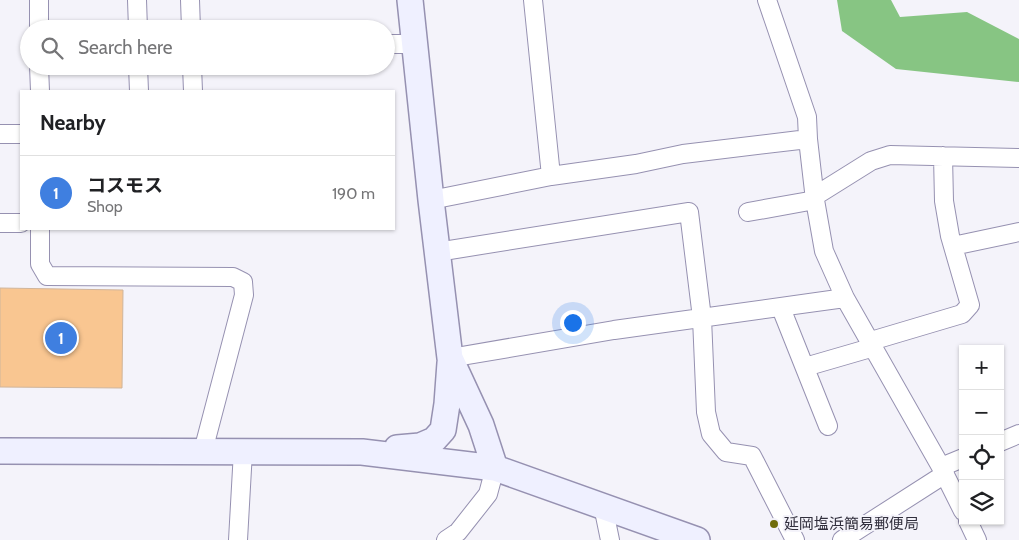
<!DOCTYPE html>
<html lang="en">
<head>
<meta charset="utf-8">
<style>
  body { margin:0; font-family:Cabin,"Noto Sans JP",sans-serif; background:#f6f6f6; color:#202124 }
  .controls { position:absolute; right:15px; bottom:15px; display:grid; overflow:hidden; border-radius:0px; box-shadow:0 1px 4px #0004 }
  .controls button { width:45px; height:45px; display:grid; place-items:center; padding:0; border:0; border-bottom:1px solid #e0e0e0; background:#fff; color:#202124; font:25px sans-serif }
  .you { position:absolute; left:572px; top:322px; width:18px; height:18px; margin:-12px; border:4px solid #fff; border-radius:50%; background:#1a73e8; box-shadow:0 0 0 8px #1a73e833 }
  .badge { display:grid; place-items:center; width:32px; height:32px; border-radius:50%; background:#706d0c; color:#fff; font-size:16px; font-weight:700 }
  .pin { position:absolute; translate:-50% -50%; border:2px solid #fff; box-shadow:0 1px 5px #0006 }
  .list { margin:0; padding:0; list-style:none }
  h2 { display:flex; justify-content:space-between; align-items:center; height:65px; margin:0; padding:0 20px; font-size:21px }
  h2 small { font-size:16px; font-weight:400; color:#757577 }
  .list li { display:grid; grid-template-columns:32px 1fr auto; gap:15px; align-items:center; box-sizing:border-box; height:75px; padding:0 20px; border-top:1px solid #e0e0e0 }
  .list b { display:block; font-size:19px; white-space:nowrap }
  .list p { margin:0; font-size:16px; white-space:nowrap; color:#757577 }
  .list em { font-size:16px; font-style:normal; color:#757577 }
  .icon { flex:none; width:28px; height:28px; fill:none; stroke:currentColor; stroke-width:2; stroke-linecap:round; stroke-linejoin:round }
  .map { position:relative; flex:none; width:1019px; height:540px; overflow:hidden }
  .search { position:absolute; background:#fff; box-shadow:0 1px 4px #0004; left:20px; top:20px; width:375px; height:55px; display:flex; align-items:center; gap:12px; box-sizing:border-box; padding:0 18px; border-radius:28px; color:#757577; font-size:19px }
  .panel { position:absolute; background:#fff; box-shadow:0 1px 4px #0004; left:20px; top:90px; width:375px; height:140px; border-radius:0px }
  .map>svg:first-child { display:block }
  .forest { fill:#87c583 }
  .building { fill:#f9c691; stroke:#d0b59b }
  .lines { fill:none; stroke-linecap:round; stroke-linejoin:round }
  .street-casing { stroke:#9691b1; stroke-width:20 }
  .secondary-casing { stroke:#9691b1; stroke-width:28 }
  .street { stroke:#fff; stroke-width:18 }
  .secondary { stroke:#eff0ff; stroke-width:25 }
  .poi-dot { fill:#706d0c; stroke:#f4f3fa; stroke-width:2 }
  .labels { text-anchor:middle; stroke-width:4; stroke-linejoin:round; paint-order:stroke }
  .poi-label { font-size:15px; fill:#312f3d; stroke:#f4f3fa; text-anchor:start }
</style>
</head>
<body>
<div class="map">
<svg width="1019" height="540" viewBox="0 0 1019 540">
  <rect width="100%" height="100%" fill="#f4f3fa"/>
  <path class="forest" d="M837,0H891L900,17L967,12L1019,39V82L896,69L842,31Z"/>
  <path class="building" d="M0,288L123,290L122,388L0,387Z"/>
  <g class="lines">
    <g class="street-casing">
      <path id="street" d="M39,0V29
        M137,0L138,29
        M190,0L191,29
        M533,0L551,176
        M767,0L807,117L808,139L815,200L824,251L845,298L941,467L963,511
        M386,44H414
        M39,66L40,91
        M138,66L139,91
        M192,66L193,91
        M0,134H21
        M815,196L871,161L890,155L1019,158
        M431,200L551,176L636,164L683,154L808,139
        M748,212L815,200
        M0,223H21
        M40,229V264L47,276L233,277L243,282L244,295L203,451
        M953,246L1019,232
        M437,252L689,212L702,318L706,412L711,434L726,452L752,456L795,540
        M781,308L828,426
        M871,341L962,314L970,305L950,236L944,201L943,156
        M450,358L614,330L845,298
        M805,367L874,347
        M1000,442L1019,434
        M941,467L963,458
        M603,506L610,540
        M968,521L977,540
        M238,540L243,451
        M446,540L458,532L488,494L495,468
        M842,540L945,474"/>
    </g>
    <g class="secondary-casing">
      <path id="secondary" d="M410,0L431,200L450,358L481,425L495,468
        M397,448L420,446L434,440L443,430L447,404L450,363
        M0,451L362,452L495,468L697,540"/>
    </g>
    <use href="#street" class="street"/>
    <use href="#secondary" class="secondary"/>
  </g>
  <circle class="poi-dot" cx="774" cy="524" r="5"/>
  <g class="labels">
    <g class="poi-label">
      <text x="784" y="529">延岡塩浜簡易郵便局</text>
    </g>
  </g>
</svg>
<div class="controls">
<button>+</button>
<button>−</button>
<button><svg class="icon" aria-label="locate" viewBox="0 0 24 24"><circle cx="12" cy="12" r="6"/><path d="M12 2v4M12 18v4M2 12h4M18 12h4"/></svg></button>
<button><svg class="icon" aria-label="layers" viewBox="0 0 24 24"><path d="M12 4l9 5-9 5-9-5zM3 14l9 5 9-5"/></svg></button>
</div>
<div class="you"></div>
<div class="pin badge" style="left:61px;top:338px;background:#3f7fe0">1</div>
<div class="search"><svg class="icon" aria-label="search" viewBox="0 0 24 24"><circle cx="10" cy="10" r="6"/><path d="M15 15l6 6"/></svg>Search here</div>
<section class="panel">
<h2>Nearby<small></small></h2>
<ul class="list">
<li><span class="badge" style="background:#3f7fe0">1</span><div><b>コスモス</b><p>Shop</p></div><em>190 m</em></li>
</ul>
</section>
</div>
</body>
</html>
